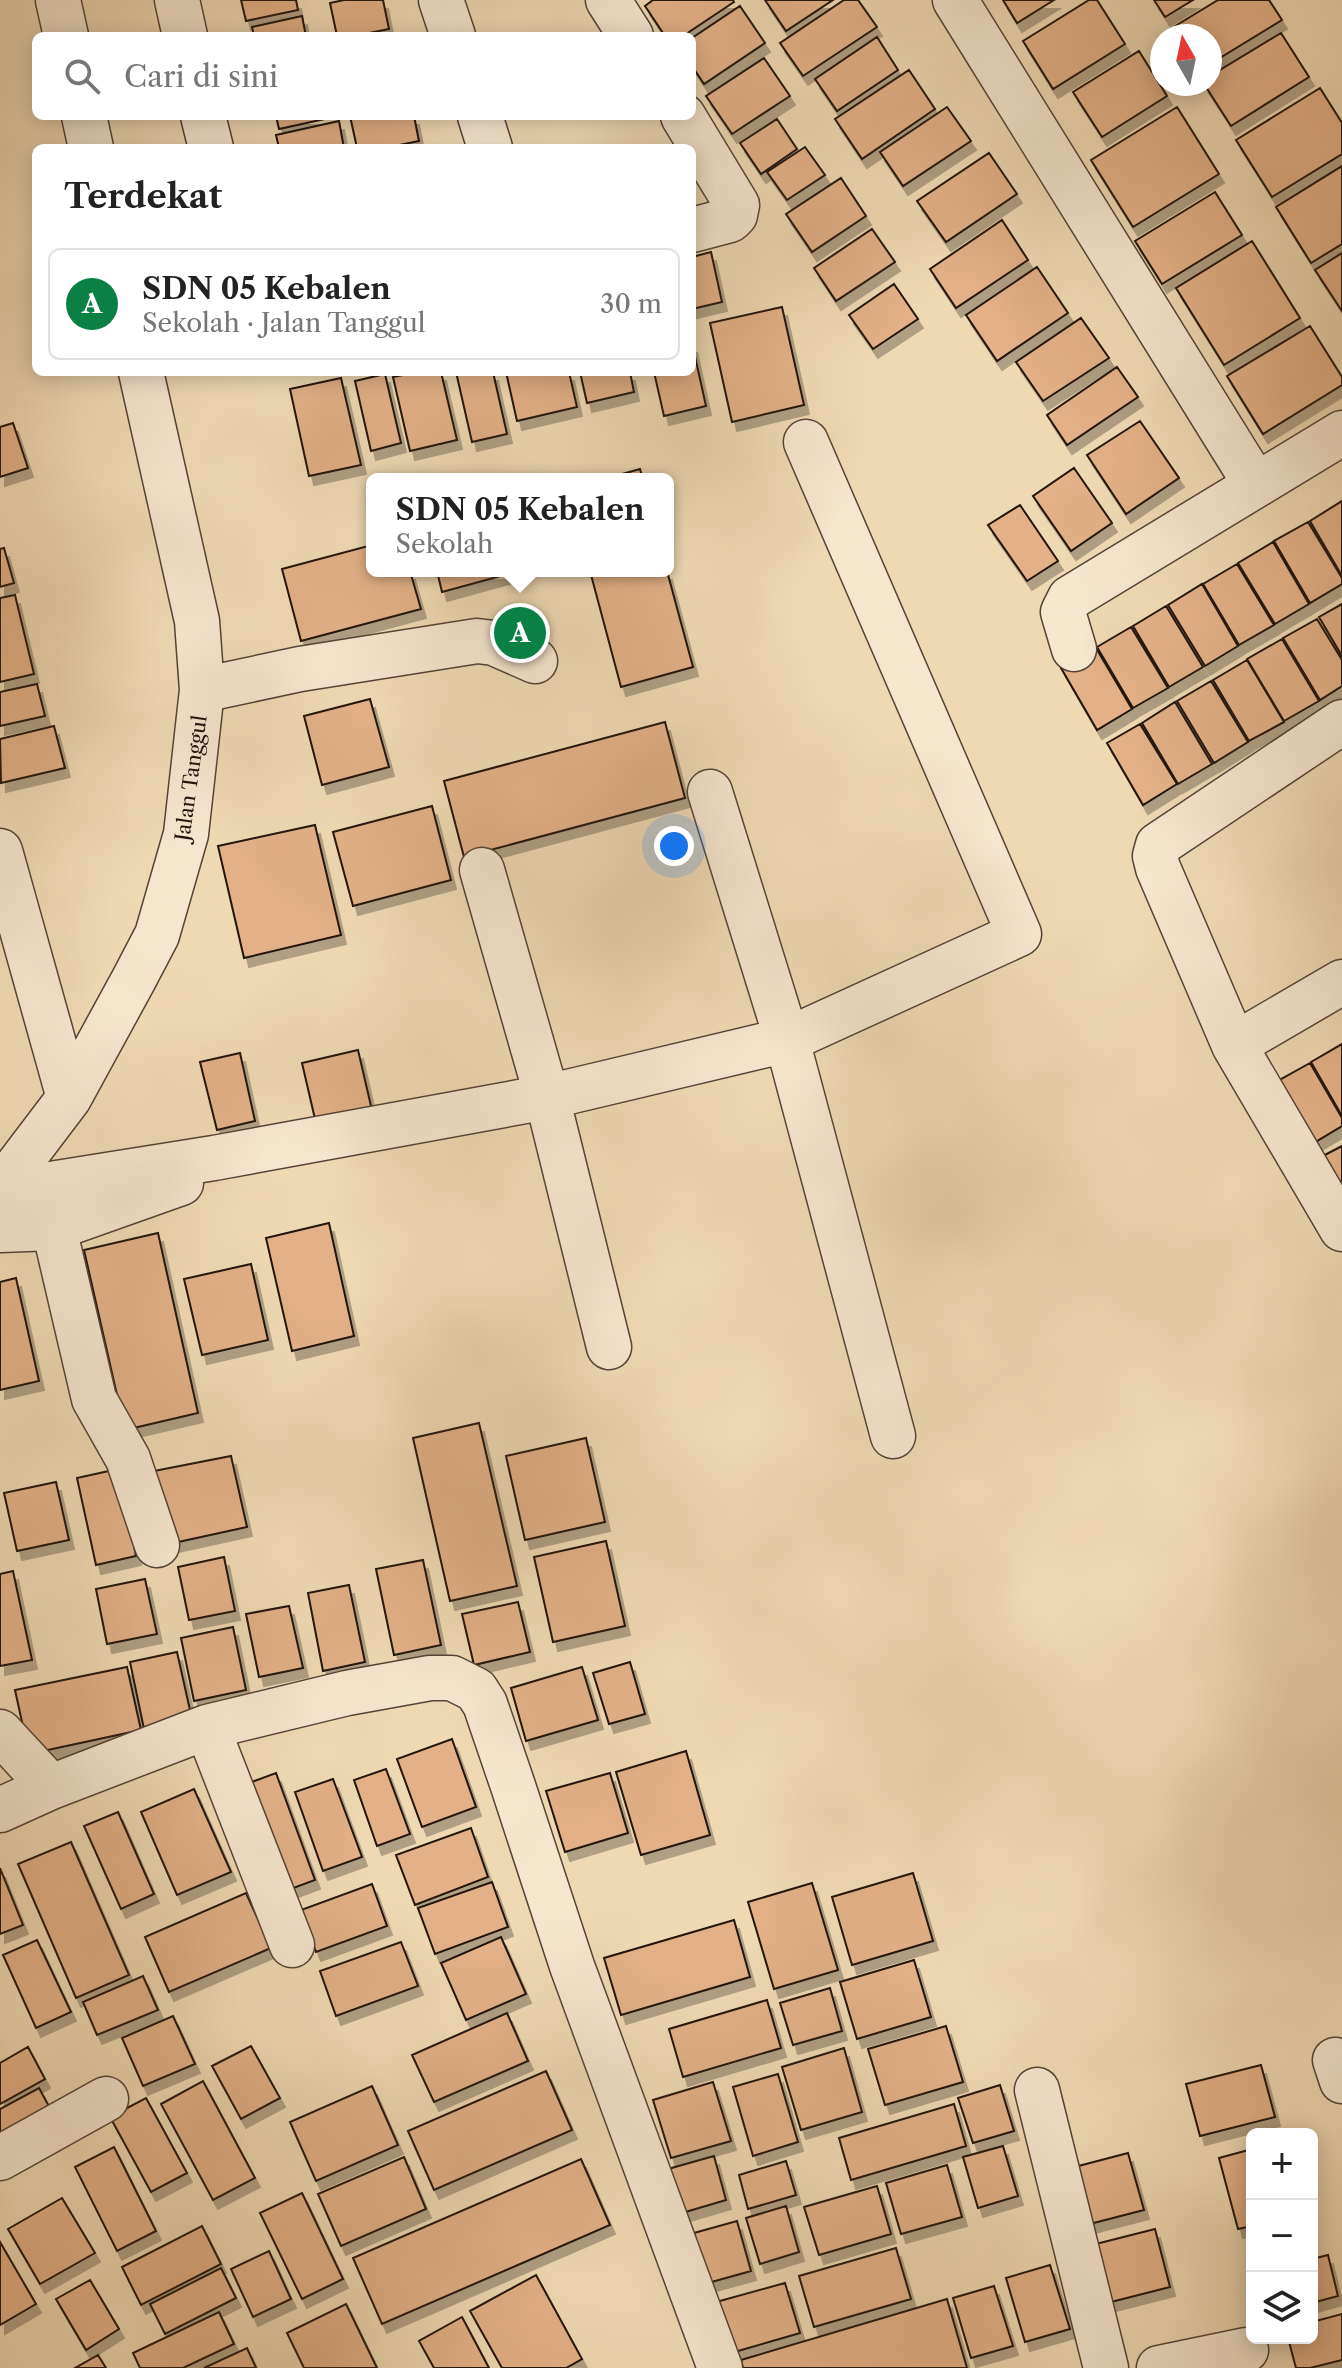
<!DOCTYPE html>
<html lang="id">
<head>
<meta charset="utf-8">
<style>
  body { margin:0; font-family:"Libre Caslon Text",serif; background:#f6f6f6; color:#222 }
  .controls { position:absolute; right:24px; bottom:24px; display:grid; overflow:hidden; border-radius:12px; box-shadow:0 4px 20px #0003 }
  .controls button { width:72px; height:72px; display:grid; place-items:center; padding:0; border:0; border-bottom:2px solid #e0e0e0; background:#fff; color:#222; font:40px sans-serif }
  .compass { position:absolute; left:1150px; top:24px; width:72px; height:72px; border-radius:50%; background:#fff; box-shadow:0 4px 20px #0003; rotate:351deg }
  .you { position:absolute; left:674px; top:846px; width:28px; height:28px; margin:-20px; border:6px solid #fff; border-radius:50%; background:#1a73e8; box-shadow:0 0 0 12px #1a73e833 }
  .badge { display:grid; place-items:center; width:52px; height:52px; border-radius:50%; background:#0b8043; color:#fff; font-size:26px; font-weight:700 }
  .pin { position:absolute; translate:-50% -50%; border:4px solid #fff; box-shadow:0 2px 8px #0006 }
  .popup { position:absolute; left:366px; top:473px; width:308px; height:104px; box-sizing:border-box; display:grid; place-content:center; border-radius:12px; background:#fff; filter:drop-shadow(0 2px 6px #0005); font-size:26px; white-space:nowrap; color:#767676 }
  .popup b { font-size:30px; color:#222 }
  .popup::after { content:''; position:absolute; left:50%; top:100%; margin-left:-16px; border:16px solid transparent; border-top-color:#fff }
  .list { margin:0; padding:0; list-style:none }
  h2 { display:flex; justify-content:space-between; align-items:center; height:104px; margin:0; padding:0 32px; font-size:34px }
  h2 small { font-size:26px; font-weight:400; color:#767676 }
  .list li { display:grid; grid-template-columns:52px 1fr auto; gap:24px; align-items:center; box-sizing:border-box; height:112px; margin:0 16px 16px; padding:0 16px; border:2px solid #e0e0e0; border-radius:12px }
  .list b { display:block; font-size:30px; white-space:nowrap }
  .list p { margin:0; font-size:26px; white-space:nowrap; color:#767676 }
  .list em { font-size:26px; font-style:normal; color:#767676 }
  .icon { flex:none; width:44px; height:44px; fill:none; stroke:currentColor; stroke-width:2; stroke-linecap:round; stroke-linejoin:round }
  .map { position:relative; flex:none; width:1342px; height:2368px; overflow:hidden }
  .search { position:absolute; background:#fff; box-shadow:0 4px 20px #0003; left:32px; top:32px; width:664px; height:88px; display:flex; align-items:center; gap:20px; box-sizing:border-box; padding:0 28px; border-radius:12px; color:#767676; font-size:30px }
  .panel { position:absolute; background:#fff; box-shadow:0 4px 20px #0003; left:32px; top:144px; width:664px; height:232px; border-radius:12px }
  .map>svg:first-child { display:block }
  .building { fill:#e3b087; stroke:#21130c; stroke-width:2; filter:url(#shadow) }
  .lines { fill:none; stroke-linecap:round; stroke-linejoin:round }
  .minor-casing { stroke:#544436; stroke-width:47 }
  .minor { stroke:#f5e6ce; stroke-width:44 }
  .labels { text-anchor:middle; stroke-width:6; stroke-linejoin:round; paint-order:stroke }
  .street-label { font-size:20px; fill:#21130c; stroke:#f5e6ce }
</style>
</head>
<body>
<div class="map">
<svg width="1342" height="2368" viewBox="0 0 1342 2368">
  <defs>
    <filter id="shadow"><feDropShadow dx="5" dy="9" stdDeviation="0" flood-color="#0004"/></filter>
  </defs>
  <rect width="100%" height="100%" fill="#efd9b3"/>
  <filter id="stains"><feTurbulence type="fractalNoise" baseFrequency=".0025" numOctaves="4"/><feColorMatrix values="0 0 0 0 .2 0 0 0 0 .09 0 0 0 0 .02 0 0 0 .5 -.17"/></filter>
  <radialGradient id="worn" r=".72"><stop offset=".6" stop-color="#630" stop-opacity="0"/><stop offset="1" stop-color="#630" stop-opacity=".3"/></radialGradient>
  <path class="building" d="M241,0H296L298,10L246,21Z
    M344,0H383L389,29L354,36H337L330,3Z
    M653,0H733L734,2L683,36H665L645,6Z
    M765,0H833L786,31Z
    M844,0H858L877,27L803,76L780,43Z
    M1003,0H1054L1017,23Z
    M1089,0H1097L1125,44L1053,89L1023,41Z
    M1154,0H1193L1165,17Z
    M1218,0H1269L1282,20L1210,64V36H1170L1167,31Z
    M740,6L765,43L704,84L692,66V38Z
    M302,16L306,36H254L252,27Z
    M1281,33L1309,77L1231,126L1204,84H1210V76Z
    M877,37L898,70L837,111L815,79Z
    M1139,51L1167,96L1102,137L1073,92Z
    M764,58L790,96L732,134L706,96Z
    M909,70L935,109L862,159L835,119Z
    M1320,88L1342,123V154L1272,197L1236,140Z
    M947,107L971,141L903,186L880,152Z
    M1177,107L1219,174L1133,227L1091,160Z
    M276,116H325V119L279,129Z
    M350,116H414L419,141L385,148H357Z
    M777,119L797,149L761,174L740,143Z
    M339,121L344,148H279L276,135Z
    M805,147L825,175L787,200L767,172Z
    M989,153L1017,194L946,242L917,201Z
    M1342,166V244L1311,263L1276,207Z
    M841,178L866,216L812,252L786,214Z
    M1215,192L1242,235L1162,284L1135,241Z
    M1002,220L1028,260L956,308L930,269Z
    M872,229L895,262L836,301L814,268Z
    M1252,241L1300,318L1224,365L1176,288Z
    M711,252L722,302L692,309V257Z
    M1342,253V311L1315,270Z
    M1037,267L1068,313L997,361L966,315Z
    M894,284L918,319L873,349L849,315Z
    M782,307L804,405L732,422L710,323Z
    M1081,318L1109,358L1043,401L1016,362Z
    M1310,326L1342,377V385L1263,434L1227,376Z
    M692,343L706,406L664,416L654,372H692Z
    M1117,367L1138,397L1067,445L1047,415Z
    M418,372H441L457,440L410,451L393,377Z
    M456,372H493L507,434L472,442Z
    M506,372H569L577,407L517,421Z
    M580,372H630L634,392L587,403Z
    M385,374L401,443L371,451L355,381Z
    M341,378L361,465L309,476L290,389Z
    M1140,421L1179,478L1126,514L1087,455Z
    M13,423L28,468L0,477V427Z
    M1074,468L1112,523L1071,551L1033,496Z
    M640,469L643,479H604Z
    M1342,501V576L1310,521Z
    M1020,505L1058,561L1027,581L988,525Z
    M1308,522L1342,578V584L1310,603L1274,541Z
    M1273,542L1309,604L1275,624L1238,563Z
    M372,545V571H410L421,609L301,641L282,569Z
    M4,548L14,583L0,587V549Z
    M1237,564L1274,625L1239,645L1203,584Z
    M437,571H519L442,592Z
    M590,571H667L693,667L621,687Z
    M1202,584L1238,646L1205,666L1168,605Z
    M15,595L34,674L0,682V598Z
    M1342,604V656L1319,617Z
    M1166,606L1203,667L1169,687L1133,626Z
    M1317,619L1342,660V686L1320,700L1283,638Z
    M1131,627L1168,688L1133,708L1097,647Z
    M1282,639L1319,701L1284,721L1247,659Z
    M1096,648L1132,709L1097,730L1061,668Z
    M1247,660L1284,722L1249,741L1213,680Z
    M1211,681L1248,742L1214,763L1177,701Z
    M37,684L45,716L0,726V692Z
    M370,699L389,767L322,785L304,716Z
    M1175,702L1212,764L1178,784L1142,723Z
    M665,722L685,798L464,857L444,781Z
    M1140,724L1177,784L1143,805L1107,743Z
    M54,726L65,768L1,783L0,739Z
    M432,806L451,880L353,906L333,832Z
    M315,825L341,935L244,958L218,846Z
    M1342,1044V1116L1311,1062Z
    M358,1050L374,1119L318,1132L302,1063Z
    M240,1053L255,1121L217,1130L200,1062Z
    M1310,1063L1342,1118V1126L1312,1144L1276,1082Z
    M1342,1146V1197L1319,1158Z
    M329,1223L354,1336L292,1351L266,1238Z
    M158,1233L198,1413L125,1430L84,1250Z
    M251,1264L268,1340L202,1355L184,1279Z
    M16,1278L39,1381L0,1390V1282Z
    M479,1423L517,1586L450,1601L413,1438Z
    M586,1438L605,1522L525,1540L506,1456Z
    M231,1456L247,1527L169,1544L154,1471Z
    M118,1469L136,1556L96,1565L77,1478Z
    M56,1482L69,1540L17,1551L4,1493Z
    M606,1541L625,1626L553,1642L534,1557Z
    M224,1557L235,1611L189,1620L178,1567Z
    M423,1560L441,1645L394,1655L376,1569Z
    M13,1571L32,1660L0,1666V1574Z
    M145,1579L157,1634L107,1644L96,1589Z
    M349,1585L365,1662L323,1671L308,1593Z
    M518,1602L530,1652L474,1665L462,1614Z
    M289,1606L303,1668L259,1677L246,1614Z
    M233,1627L246,1690L194,1701L181,1638Z
    M177,1652L192,1719L144,1729L130,1662Z
    M630,1662L645,1714L609,1724L593,1673Z
    M127,1667L141,1730L29,1754L15,1690Z
    M582,1667L598,1720L526,1741L511,1688Z
    M452,1739L476,1807L422,1827L397,1759Z
    M686,1751L710,1835L641,1855L616,1772Z
    M386,1769L410,1834L377,1846L354,1780Z
    M276,1773L315,1880L280,1893L241,1786Z
    M610,1773L628,1833L565,1852L546,1791Z
    M333,1779L362,1857L323,1871L295,1792Z
    M194,1789L231,1872L177,1895L141,1812Z
    M118,1812L154,1894L121,1909L84,1826Z
    M471,1828L488,1877L415,1905L396,1855Z
    M71,1842L129,1975L76,1998L18,1864Z
    M0,1868L23,1925L0,1934Z
    M913,1873L933,1941L852,1965L832,1897Z
    M492,1882L508,1927L435,1954L418,1908Z
    M812,1883L838,1970L774,1989L748,1902Z
    M372,1884L387,1926L316,1952L301,1910Z
    M246,1893L271,1948L169,1992L145,1937Z
    M734,1920L750,1977L621,2015L604,1958Z
    M501,1937L526,1994L466,2020L441,1963Z
    M37,1940L71,2012L36,2028L3,1955Z
    M401,1942L418,1986L336,2016L320,1971Z
    M914,1960L931,2017L857,2039L840,1982Z
    M143,1976L158,2010L97,2035L83,2002Z
    M830,1988L842,2031L793,2045L780,2003Z
    M767,2000L781,2048L683,2077L669,2029Z
    M507,2013L528,2061L434,2102L412,2055Z
    M173,2016L195,2064L143,2086L122,2038Z
    M946,2026L963,2082L885,2105L868,2049Z
    M251,2046L280,2098L241,2119L212,2066Z
    M28,2047L45,2079L0,2104V2063Z
    M844,2048L862,2112L801,2130L782,2067Z
    M1261,2065L1275,2117L1200,2136L1186,2084Z
    M546,2071L572,2130L434,2190L408,2131Z
    M778,2074L798,2142L753,2156L733,2087Z
    M203,2081L255,2178L213,2200L161,2104Z
    M713,2082L731,2141L671,2158L653,2100Z
    M1000,2085L1014,2131L973,2143L958,2098Z
    M372,2086L398,2145L316,2181L290,2122Z
    M39,2088L57,2121L0,2152V2109Z
    M146,2098L187,2173L151,2192L110,2117Z
    M954,2104L966,2146L851,2180L839,2138Z
    M1003,2146L1018,2196L978,2208L963,2157Z
    M114,2147L156,2231L117,2251L75,2167Z
    M1252,2149V2226L1238,2229L1219,2158Z
    M1128,2153L1144,2210L1082,2226L1067,2169Z
    M714,2156L726,2200L682,2213L668,2169Z
    M404,2157L426,2209L341,2246L318,2194Z
    M581,2159L610,2225L382,2324L353,2258Z
    M786,2161L796,2195L748,2209L739,2175Z
    M947,2165L962,2217L901,2234L886,2183Z
    M877,2186L891,2234L819,2255L804,2207Z
    M302,2193L343,2279L302,2299L260,2213Z
    M62,2198L95,2253L40,2284L8,2229Z
    M786,2206L799,2252L760,2264L746,2218Z
    M737,2221L751,2271L708,2283L694,2233Z
    M202,2226L221,2264L141,2305L122,2267Z
    M1155,2229L1170,2287L1107,2303L1092,2245Z
    M0,2242L36,2304L0,2325Z
    M896,2248L911,2299L814,2327L799,2276Z
    M269,2251L291,2299L253,2317L231,2269Z
    M1328,2255L1338,2296L1312,2303V2259Z
    M1050,2265L1070,2329L1025,2342L1006,2278Z
    M221,2268L236,2298L165,2334L150,2304Z
    M536,2275L582,2359L566,2368H502L470,2311Z
    M90,2280L119,2329L86,2350L56,2299Z
    M785,2283L800,2333L724,2355L709,2304Z
    M994,2286L1013,2346L971,2358L953,2298Z
    M947,2299L967,2368H743L741,2360Z
    M346,2304L377,2368H304L287,2333Z
    M219,2312L234,2344L183,2368H140L133,2353Z
    M1342,2314V2360L1310,2368H1296L1288,2338H1312V2322Z
    M462,2317L489,2368H434L419,2341Z
    M247,2348L256,2368H204Z
    M98,2355L106,2368H75Z"/>
  <g class="lines">
    <g class="minor-casing">
      <path id="minor" d="M58,0L66,36
        M177,0L185,36
        M441,0L453,36
        M608,0L631,36
        M955,0L1256,485
        M84,116L91,148
        M203,116L211,148
        M480,116L490,148
        M683,116L737,205L735,215L730,220L692,230
        M1074,649L1063,612L1070,598L1342,433
        M202,690L300,669L477,641L494,643L535,661
        M1342,722L1158,845L1155,856L1158,868L1234,1045L1342,1229
        M710,792L787,1040L893,1436
        M0,851L69,1098
        M482,870L547,1097L609,1347
        M1234,1045L1342,982
        M0,1189L69,1098L134,979L157,935L186,834L202,690L197,621L141,372
        M0,1192L214,1158L547,1097L787,1040L1019,934L806,442
        M54,1228L94,1399L128,1459L157,1545
        M0,1230L54,1228L181,1183
        M207,1727L292,1945
        M0,1732L51,1787L207,1727L347,1693L430,1678H452L476,1690L485,1704L513,1786L572,1966L720,2368
        M0,1810L51,1787
        M1335,2060L1342,2081
        M1037,2090L1106,2368
        M0,2158L106,2099
        M1159,2368L1246,2350"/>
    </g>
    <use href="#minor" class="minor"/>
  </g>
  <g class="labels">
    <g class="street-label">
      <text transform="translate(191 778) rotate(-82)" y="7">Jalan Tanggul</text>
    </g>
  </g>
  <rect width="100%" height="100%" filter="url(#stains)"/>
  <rect width="100%" height="100%" fill="url(#worn)"/>
</svg>
<div class="controls">
<button>+</button>
<button>−</button>
<button><svg class="icon" aria-label="layers" viewBox="0 0 24 24"><path d="M12 4l9 5-9 5-9-5zM3 14l9 5 9-5"/></svg></button>
</div>
<svg class="compass" viewBox="-18 -18 36 36"><path d="M0-13l5 13h-10z" fill="#e53935"/><path d="M0 13l5-13h-10z" fill="#767676"/></svg>
<div class="you"></div>
<div class="pin badge" style="left:520px;top:633px">A</div>
<div class="popup"><b>SDN 05 Kebalen</b>Sekolah</div>
<div class="search"><svg class="icon" aria-label="search" viewBox="0 0 24 24"><circle cx="10" cy="10" r="6"/><path d="M15 15l6 6"/></svg>Cari di sini</div>
<section class="panel">
<h2>Terdekat<small></small></h2>
<ul class="list">
<li><span class="badge">A</span><div><b>SDN 05 Kebalen</b><p>Sekolah · Jalan Tanggul</p></div><em>30 m</em></li>
</ul>
</section>
</div>
</body>
</html>
